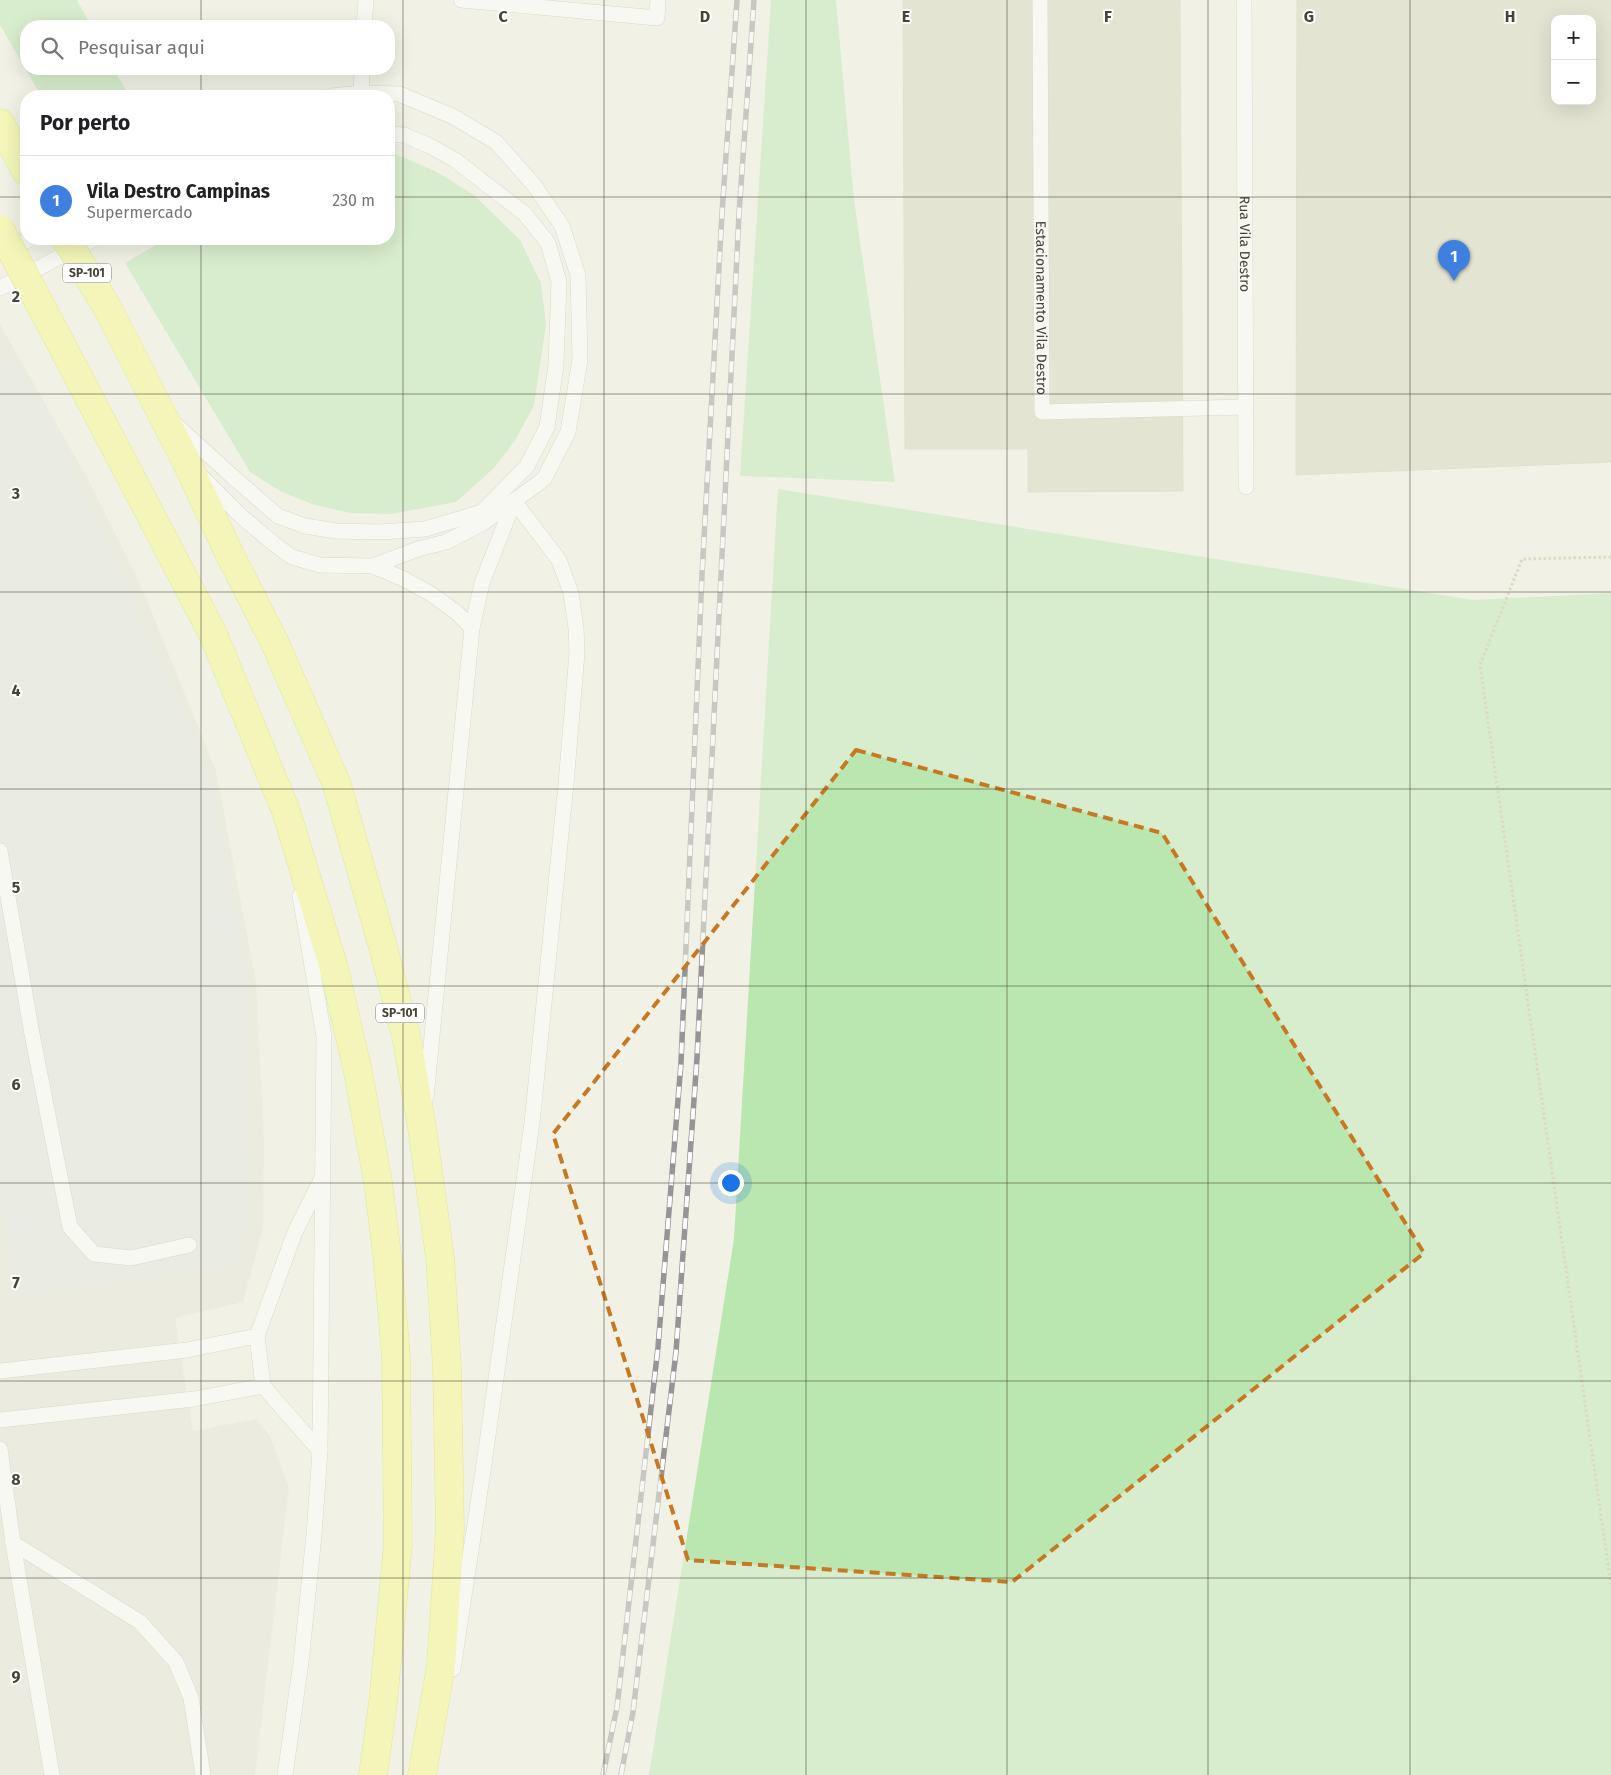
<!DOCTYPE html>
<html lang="pt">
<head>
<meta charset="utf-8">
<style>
  body { margin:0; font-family:"Fira Sans",sans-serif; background:#f2f2f2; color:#202124 }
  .controls { position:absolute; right:15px; top:15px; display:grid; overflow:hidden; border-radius:10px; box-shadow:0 5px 20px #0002 }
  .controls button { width:45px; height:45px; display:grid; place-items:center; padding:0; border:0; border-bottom:1px solid #e0e0e0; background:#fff; color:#202124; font:25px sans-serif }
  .you { position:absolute; left:730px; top:1182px; width:18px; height:18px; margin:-12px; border:4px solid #fff; border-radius:50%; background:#1a73e8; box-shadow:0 0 0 8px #1a73e833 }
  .badge { display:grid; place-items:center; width:32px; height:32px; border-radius:50%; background:#2563eb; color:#fff; font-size:16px; font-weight:700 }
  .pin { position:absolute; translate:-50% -41px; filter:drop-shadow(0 1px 2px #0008) }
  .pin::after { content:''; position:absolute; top:26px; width:18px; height:15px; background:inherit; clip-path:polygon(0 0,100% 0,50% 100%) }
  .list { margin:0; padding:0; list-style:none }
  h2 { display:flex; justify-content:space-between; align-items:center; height:65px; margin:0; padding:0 20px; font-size:21px }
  h2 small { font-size:16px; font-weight:400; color:#757577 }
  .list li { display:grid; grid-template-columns:32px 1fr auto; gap:15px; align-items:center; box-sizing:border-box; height:90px; padding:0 20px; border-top:1px solid #e0e0e0 }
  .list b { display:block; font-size:19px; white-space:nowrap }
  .list p { margin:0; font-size:16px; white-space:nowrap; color:#757577 }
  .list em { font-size:16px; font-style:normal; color:#757577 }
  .icon { flex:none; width:28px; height:28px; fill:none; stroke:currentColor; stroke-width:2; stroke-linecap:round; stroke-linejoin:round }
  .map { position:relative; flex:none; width:1611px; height:1775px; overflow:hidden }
  .search { position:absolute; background:#fff; box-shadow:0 5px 20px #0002; left:20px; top:20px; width:375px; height:55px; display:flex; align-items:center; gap:12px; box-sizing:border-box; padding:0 18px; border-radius:20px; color:#757577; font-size:19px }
  .panel { position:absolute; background:#fff; box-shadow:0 5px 20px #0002; left:20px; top:90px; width:375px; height:155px; border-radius:20px }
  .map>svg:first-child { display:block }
  .industrial { fill:#e4e3da }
  .green { fill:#bae6af }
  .parking { fill:#e3e3de }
  .building { fill:#d3d3bb; stroke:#cecdaf; fill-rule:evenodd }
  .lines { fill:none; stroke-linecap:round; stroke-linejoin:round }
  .service-casing { stroke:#bdbda8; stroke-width:16 }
  .trunk-casing { stroke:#d8d639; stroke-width:29 }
  .path { stroke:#bfbf9a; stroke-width:3; stroke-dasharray:2.5 2.5; stroke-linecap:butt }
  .service { stroke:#fff; stroke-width:15 }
  .trunk { stroke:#f5fa80; stroke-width:28 }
  .rail-casing { stroke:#959595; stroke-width:5.5 }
  .rail { stroke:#fff; stroke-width:4; stroke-dasharray:11; stroke-linecap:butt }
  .trunk-bridge-casing { stroke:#d8d639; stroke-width:29; stroke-linecap:butt }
  .trunk-bridge { stroke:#f5fa80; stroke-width:28 }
  .marked { fill:none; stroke:#c87822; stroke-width:4; stroke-dasharray:10 6; stroke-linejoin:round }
  .grid { fill:none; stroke:#454435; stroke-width:1; stroke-opacity:0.55 }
  .labels { text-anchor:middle; stroke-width:4; stroke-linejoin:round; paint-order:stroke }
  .shield { fill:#fff; stroke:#7d7c72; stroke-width:1 }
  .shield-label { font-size:12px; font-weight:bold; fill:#454435 }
  .street-label { font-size:14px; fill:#454435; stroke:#fff }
  .grid-label { font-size:16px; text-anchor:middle; font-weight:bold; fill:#454435; stroke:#fff; stroke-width:4; stroke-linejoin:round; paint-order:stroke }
</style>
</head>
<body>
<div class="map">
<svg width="1611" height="1775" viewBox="0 0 1611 1775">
  <rect width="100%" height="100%" fill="#f1f2e5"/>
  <path class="industrial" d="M0,324L90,483L142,588L216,771L256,982L264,1140L263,1228L243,1302L175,1318L193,1431L256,1419L270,1436L289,1488L255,1775H0Z"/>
  <path class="green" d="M0,0H77L91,26H26V69H114L129,96H41L0,25Z
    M771,0H836L854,200L895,482L740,476Z
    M389,151L437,172L474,195L520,240L541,283L546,324L534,405L516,439L494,468L456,502L391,514L350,513L312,504L280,491L250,472L125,263L166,239H389Z
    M778,489L1473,600L1611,593V1775H649L734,1239Z"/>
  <path class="parking" d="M0,359L23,372L50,414L210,775L243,954L250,1218L235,1266L18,1296L0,1203Z"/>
  <path class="building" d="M903,0H1180L1183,491L1028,492V449H905Z
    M1297,0H1611V462L1296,475ZM1555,19H1592V101H1555Z"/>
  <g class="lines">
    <g class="service-casing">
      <g id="service">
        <path d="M461,0L657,18L658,0"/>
        <path id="s1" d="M1040,0L1042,412L1246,407"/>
        <path id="s2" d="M1244,0L1246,487"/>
        <path d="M364,26L366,0"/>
        <path d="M332,96L361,93L399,94L452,116L496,142L534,185L562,226L578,275L580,360L568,432L544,479L514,501L482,583L472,628"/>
        <path d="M361,96L362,69"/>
        <path d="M5,252L30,239"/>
        <path d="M0,288L94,239"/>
        <path d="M175,424L233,477L278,516L305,526L336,531L380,532L425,529L482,512L527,466L547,427L556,365L559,282L548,243L525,214L455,160L430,146L404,135L389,134"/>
        <path d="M200,475L241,516L274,544L292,557L320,565L373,566L404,579L431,594L456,612L472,628L426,1097"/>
        <path d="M373,566L418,549L446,542L483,523L514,501L559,560L571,593L576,628L577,653L566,784L532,1123L483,1471L453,1669"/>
        <path d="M0,851L32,1034L70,1227L94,1254L131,1258L189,1245"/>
        <path d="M0,1371L187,1350L257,1336"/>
        <path d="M0,1420L194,1399L263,1386"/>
        <path d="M0,1449L13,1543L52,1775"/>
        <path d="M320,1451L263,1386L257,1336L295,1232L321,1180"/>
        <path d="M13,1543L140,1622L176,1662L191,1698L203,1775"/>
        <path d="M285,1775L301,1662L314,1535L320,1451L324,1036L300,896"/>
      </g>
    </g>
    <g class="trunk-casing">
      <path id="trunk" d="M0,123L26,171
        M107,307L187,463L229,553L275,643L337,785L383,947L407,1040L422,1128L440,1257L447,1367L450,1529L441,1666L422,1775
        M59,340L213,634L286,811L334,968L358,1072L378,1182L388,1263L396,1357L398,1544L383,1703L373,1775"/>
    </g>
    <path class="path" d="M1611,557L1522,559L1480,665L1611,1586"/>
    <use href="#service" class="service"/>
    <use href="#trunk" class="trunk"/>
    <g class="rail-casing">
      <path id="rail" d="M603,1775L617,1707L658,1347L681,1063L702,575L722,213L737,0
        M621,1775L633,1712L676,1352L697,1058L739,214L754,0"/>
    </g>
    <use href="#rail" class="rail"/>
    <g class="trunk-bridge-casing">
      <path id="trunk-bridge" d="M0,229L59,340
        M66,239L107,307"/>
    </g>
    <use href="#trunk-bridge" class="trunk-bridge"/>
  </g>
  <path d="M0 0H1611V1775H0ZM856,750L1162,833L1424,1253L1012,1582L688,1560L553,1134Z" fill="#f1f2e5" fill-opacity=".55" fill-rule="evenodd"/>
  <path class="marked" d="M856,750L1162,833L1424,1253L1012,1582L688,1560L553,1134Z"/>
  <path class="grid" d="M201,0V26M403,0V1775M604,0V1775M806,0V1775M1007,0V1775M1208,0V1775M1410,0V1775M201,69V96M0,197H26M389,197H1611M201,239V1775M0,394H1611M0,592H1611M0,789H1611M0,986H1611M0,1183H1611M0,1381H1611M0,1578H1611"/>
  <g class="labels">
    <g class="shield">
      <rect x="63" y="263.5" width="48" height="19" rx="4"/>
      <rect x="376" y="1003.5" width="48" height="19" rx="4"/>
    </g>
    <g class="shield-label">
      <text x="87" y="277">SP-101</text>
      <text x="400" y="1017">SP-101</text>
    </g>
    <g class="street-label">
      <text dy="5" stroke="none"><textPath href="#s2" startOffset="244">Rua Vila Destro</textPath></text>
      <text dy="5" stroke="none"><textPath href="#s1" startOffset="308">Estacionamento Vila Destro</textPath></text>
    </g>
  </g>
  <g class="grid-label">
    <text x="503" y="22">C</text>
    <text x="705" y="22">D</text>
    <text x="906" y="22">E</text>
    <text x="1108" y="22">F</text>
    <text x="1309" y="22">G</text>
    <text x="1510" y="22">H</text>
    <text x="16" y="302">2</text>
    <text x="16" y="499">3</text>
    <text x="16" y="696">4</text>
    <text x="16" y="893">5</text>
    <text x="16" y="1090">6</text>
    <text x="16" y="1288">7</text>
    <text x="16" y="1485">8</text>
    <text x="16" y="1682">9</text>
  </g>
</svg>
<div class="controls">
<button>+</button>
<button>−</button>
</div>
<div class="you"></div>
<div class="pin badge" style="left:1454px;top:281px;background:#3f7fe0">1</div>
<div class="search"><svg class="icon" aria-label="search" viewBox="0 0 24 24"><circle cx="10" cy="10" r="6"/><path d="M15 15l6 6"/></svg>Pesquisar aqui</div>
<section class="panel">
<h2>Por perto<small></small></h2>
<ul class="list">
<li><span class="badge" style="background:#3f7fe0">1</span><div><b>Vila Destro Campinas</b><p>Supermercado</p></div><em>230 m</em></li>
</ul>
</section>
</div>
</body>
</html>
